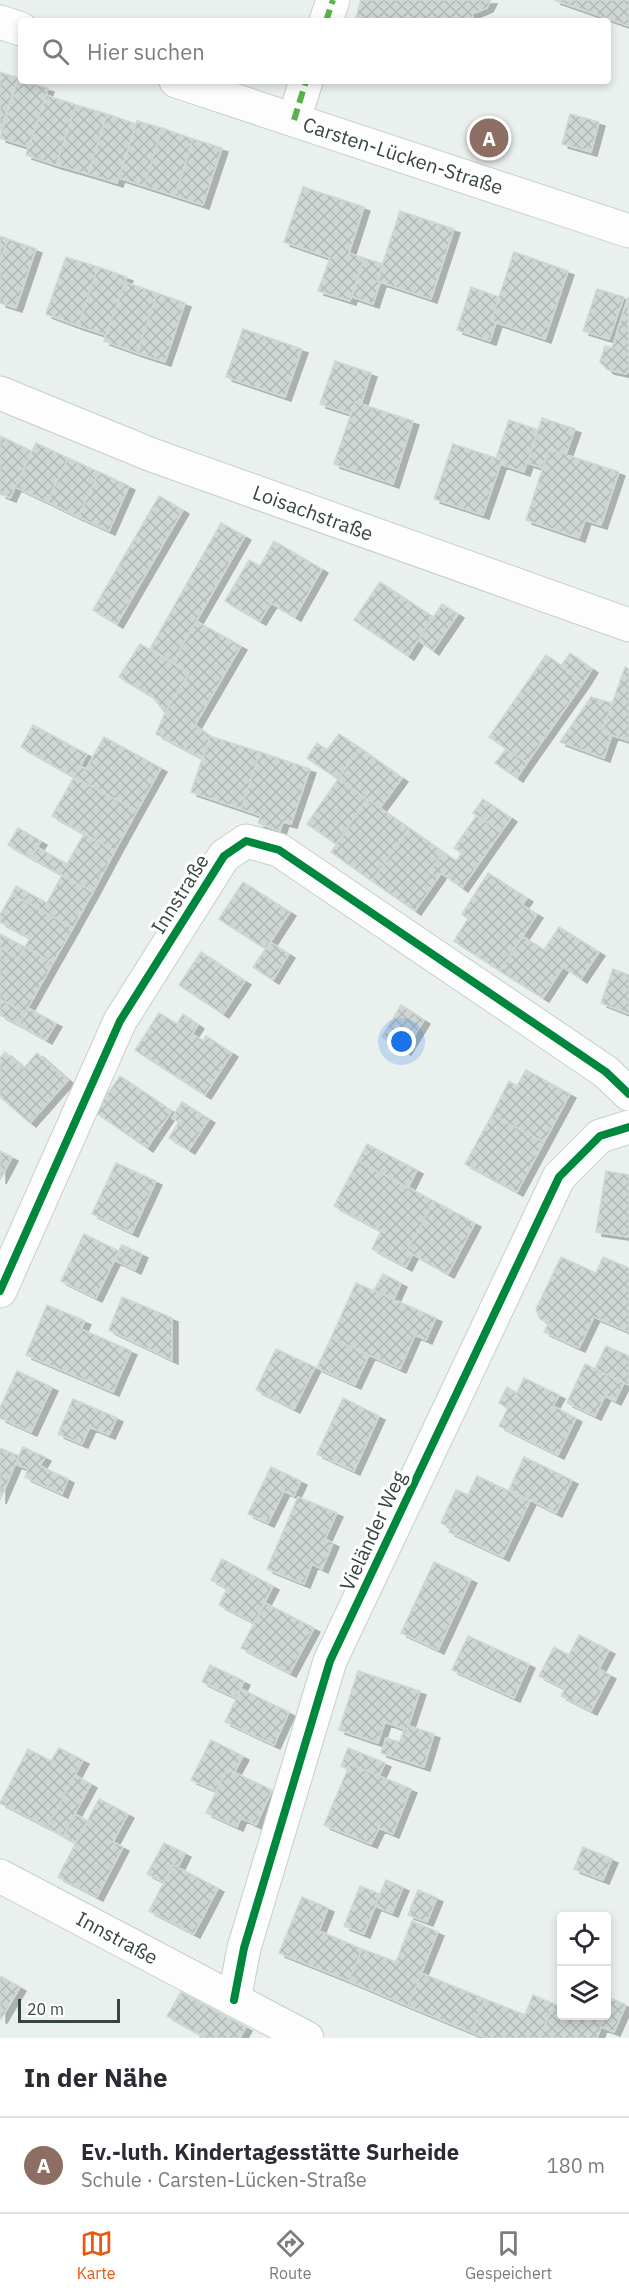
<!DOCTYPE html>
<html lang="de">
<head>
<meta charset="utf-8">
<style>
  body { margin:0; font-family:"IBM Plex Sans",sans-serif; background:#f2f2f3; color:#2b2b33 }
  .controls { position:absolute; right:18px; bottom:18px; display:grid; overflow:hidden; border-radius:6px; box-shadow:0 3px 9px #0003 }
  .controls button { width:54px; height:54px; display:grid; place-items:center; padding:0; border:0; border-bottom:2px solid #e1e1e2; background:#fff; color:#2b2b33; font:30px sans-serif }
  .scale { position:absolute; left:18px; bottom:15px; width:102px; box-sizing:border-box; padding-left:6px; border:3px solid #36463f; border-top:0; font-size:16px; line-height:21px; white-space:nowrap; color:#36463f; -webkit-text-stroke:4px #fff; paint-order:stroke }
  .you { position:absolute; left:402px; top:1042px; width:21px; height:21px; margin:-15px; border:4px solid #fff; border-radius:50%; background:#1a73e8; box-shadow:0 0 0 9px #1a73e833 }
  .badge { display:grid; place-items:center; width:39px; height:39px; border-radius:50%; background:#ea580c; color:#fff; font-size:20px; font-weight:700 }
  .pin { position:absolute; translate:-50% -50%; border:3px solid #fff; box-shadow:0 2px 6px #0006 }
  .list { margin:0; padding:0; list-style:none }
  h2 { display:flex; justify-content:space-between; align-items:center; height:78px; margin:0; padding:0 24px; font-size:26px }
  h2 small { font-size:20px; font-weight:400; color:#7c7c81 }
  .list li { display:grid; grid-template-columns:39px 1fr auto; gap:18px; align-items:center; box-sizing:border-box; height:96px; padding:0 24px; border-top:2px solid #e1e1e2 }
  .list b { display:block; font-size:22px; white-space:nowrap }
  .list p { margin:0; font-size:20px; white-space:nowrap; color:#7c7c81 }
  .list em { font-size:20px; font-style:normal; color:#7c7c81 }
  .icon { flex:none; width:33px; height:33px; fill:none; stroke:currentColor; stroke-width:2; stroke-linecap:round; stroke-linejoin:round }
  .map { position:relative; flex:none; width:629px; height:2038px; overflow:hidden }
  .search { position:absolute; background:#fff; box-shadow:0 3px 9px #0003; left:18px; right:18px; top:18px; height:66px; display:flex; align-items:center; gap:15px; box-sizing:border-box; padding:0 21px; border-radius:6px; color:#7c7c81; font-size:22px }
  .sheet { height:174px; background:#fff }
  nav { display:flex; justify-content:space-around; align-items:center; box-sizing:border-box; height:84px; border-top:2px solid #e1e1e2; background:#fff; font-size:16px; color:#7c7c81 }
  nav a { display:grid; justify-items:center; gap:3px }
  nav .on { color:#ea580c }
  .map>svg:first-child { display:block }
  .building { fill:url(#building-cross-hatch); stroke:#d0d8d5; stroke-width:1.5; filter:url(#shadow) }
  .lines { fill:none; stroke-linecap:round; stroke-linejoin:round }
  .minor-casing { stroke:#c7cecc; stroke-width:35 }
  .minor { stroke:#fcfdfc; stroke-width:33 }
  .quiet { stroke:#56b347; stroke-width:6; stroke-dasharray:12 6; stroke-linecap:butt }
  .cycleway-casing { stroke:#fff; stroke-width:11 }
  .cycleway { stroke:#00873e; stroke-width:8 }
  .labels { text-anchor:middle; stroke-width:6; stroke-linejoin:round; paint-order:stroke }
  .street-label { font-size:20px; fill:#36463f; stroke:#fff }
</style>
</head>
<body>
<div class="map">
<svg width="629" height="2038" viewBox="0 0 629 2038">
  <defs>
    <pattern id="building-cross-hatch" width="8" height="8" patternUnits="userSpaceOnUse" patternTransform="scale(1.5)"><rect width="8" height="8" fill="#cfd7d4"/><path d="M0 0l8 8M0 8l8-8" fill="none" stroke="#b2bab7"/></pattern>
    <filter id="shadow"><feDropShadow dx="6" dy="4" stdDeviation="0" flood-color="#0004"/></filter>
  </defs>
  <rect width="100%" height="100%" fill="#eaf0ee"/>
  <path class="building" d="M361,0H491L487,8L472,14L474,21H355Z
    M554,0H629V26Z
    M0,72L18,78L0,132Z
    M18,78L21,81L48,88L29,147L0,138Z
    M46,95L76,105L56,165L26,155Z
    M76,105L107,114L88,174L56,165Z
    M107,114L136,124L117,183L88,174Z
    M570,114L599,122L591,152L562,144Z
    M137,121L162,128L144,186L119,178Z
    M162,128L193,139L175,196L144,186Z
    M193,139L222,148L203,205L175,196Z
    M303,187L364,207L349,253L364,258L350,301L318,291L330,258L284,242Z
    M400,211L454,229L431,299L377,281Z
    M0,236L8,239L0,261Z
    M8,239L36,249L16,308L0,303V261Z
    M514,252L568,271L545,339L491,321Z
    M66,257L98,267L78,326L46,314Z
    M364,258L383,264L377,281L380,283L373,304L352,297Z
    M98,267L127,277L106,335L78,326Z
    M125,282L157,293L137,353L104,341Z
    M471,287L499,297L491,321L496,323L490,341L457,330Z
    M597,289L624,297L609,339L583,331Z
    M157,293L185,303L165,362L137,353Z
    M628,297L629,371L626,374L608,370L600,362L605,346L612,348Z
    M243,329L302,349L285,397L226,377Z
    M335,361L371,373L361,404L355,402L351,414L320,404Z
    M355,402L413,421L393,484L334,464Z
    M542,418L575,429L566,454L549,449L543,468L527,463Z
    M509,420L538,430L524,472L500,464L502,460L496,458Z
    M0,436L32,451L10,498L0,494Z
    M36,443L68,458L47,502L15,487Z
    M453,444L502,460L483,515L434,499Z
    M549,449L619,472L601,525L585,520L579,538L526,520Z
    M68,458L99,472L78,517L47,502Z
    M99,472L129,486L109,531L78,517Z
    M159,496L183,510L117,624L93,610Z
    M221,523L245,536L173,662L150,649Z
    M274,541L322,569L295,617L271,603L260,621L225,601L249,560L260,566Z
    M380,582L433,617L408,656L354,620Z
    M442,604L458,614L433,651L418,640Z
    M196,621L241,646L195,725L210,736L203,759L156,734L165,713L189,673L173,662Z
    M140,644L189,673L165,713L153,697L119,677Z
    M570,653L592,669L584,682L561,666Z
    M546,655L584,682L527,763L489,737Z
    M625,667L629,669V741L602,732Z
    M591,697L612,703L602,732L612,735L604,758L560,742Z
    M33,725L87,754L74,777L21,747Z
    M339,734L360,748L338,779L307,758L317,743L327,750Z
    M210,736L260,752L241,809L191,792Z
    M104,737L161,768L137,811L74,777L80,766L86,769Z
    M360,748L402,778L380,808L338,779Z
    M506,749L527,763L517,778L495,763Z
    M260,752L310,769L291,824L283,822L280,831L258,823L261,816L241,809Z
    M74,777L137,811L115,851L52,816Z
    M338,779L367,799L336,844L307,824Z
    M367,799L409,828L372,881L331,852Z
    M483,799L511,818L501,832L473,813Z
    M477,815L501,832L462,888L441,873L438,878L429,872L443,852L456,861L462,853L454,848Z
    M18,828L41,841L31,858L8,845Z
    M409,828L443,852L429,872L438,878L415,911L372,881Z
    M84,834L115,851L93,892L31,858L37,847L67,864Z
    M488,873L527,898L522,905L537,914L500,971L454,941L468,919L462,914Z
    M62,875L93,892L73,928L12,894L16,886L47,903Z
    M243,882L290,912L266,949L219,919Z
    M12,894L73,928L53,963L25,947L30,938L0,922V915Z
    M559,927L599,952L581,979L563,967L543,998L500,971L522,936L544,950Z
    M0,934L25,947L18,958L0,948Z
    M270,942L289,954L273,980L253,967Z
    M25,947L53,963L25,1013L0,999V948L18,958Z
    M201,952L245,981L223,1014L179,985Z
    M613,969L629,975V1014L601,1003Z
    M0,999L25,1013L19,1025L0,1015Z
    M401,1005L424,1020L405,1051L382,1037Z
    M28,1008L56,1023L46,1040L19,1025Z
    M159,1013L177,1024L183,1014L198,1025L192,1034L203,1041L206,1036L232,1053L205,1095L135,1050Z
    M5,1052L24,1068L37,1053L68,1080L30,1123L0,1097V1058Z
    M526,1070L570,1094L544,1142L492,1115L509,1081L517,1086Z
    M120,1076L172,1111L147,1148L95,1112Z
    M182,1102L209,1119L189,1150L169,1138L179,1122L172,1118Z
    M492,1115L544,1142L517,1192L465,1164Z
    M367,1144L417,1170L408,1188L358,1161Z
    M0,1151L12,1157L0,1180Z
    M358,1161L434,1201L407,1251L412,1255L406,1267L372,1249L381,1231L334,1206Z
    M116,1163L156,1181L132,1233L92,1214Z
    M606,1171L629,1175V1237L596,1232Z
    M434,1201L475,1223L448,1274L407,1251Z
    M84,1234L119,1251L96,1298L61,1281Z
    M122,1245L142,1254L135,1270L114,1260Z
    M561,1257L596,1273L603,1257L629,1268V1332L594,1317L579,1348L544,1332L549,1323L540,1319L536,1309Z
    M383,1274L401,1283L394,1299L374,1290Z
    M356,1283L436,1318L426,1340L415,1335L400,1369L331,1338Z
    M122,1297L172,1318V1360L109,1330Z
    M47,1305L85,1321L81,1329L131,1351L113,1392L26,1355Z
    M331,1338L369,1355L355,1385L317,1368Z
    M606,1346L629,1356V1385L595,1369Z
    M276,1349L315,1367L294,1409L256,1390Z
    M585,1364L624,1383L615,1401L605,1396L595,1416L567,1403Z
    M17,1371L52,1387L31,1432L0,1418V1408Z
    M524,1378L559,1395L553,1406L576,1418L558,1455L499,1426L508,1408L499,1403L507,1387L517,1393Z
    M343,1398L379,1416L354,1471L317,1454Z
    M73,1399L117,1418L109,1435L90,1427L82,1444L58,1434Z
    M23,1447L45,1457L40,1466L68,1479L62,1494L25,1477L28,1469L15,1464Z
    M0,1448L19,1456L0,1500Z
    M524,1457L572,1480L556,1513L509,1490Z
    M271,1467L301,1481L294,1496L284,1491L268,1523L248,1514Z
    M477,1476L530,1501L503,1557L449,1532L451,1528L441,1523L456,1490L468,1495Z
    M298,1497L337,1513L325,1539L333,1543L322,1569L312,1564L304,1584L267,1569Z
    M222,1559L273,1586L254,1623L219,1605L227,1589L211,1580Z
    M434,1562L471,1579L438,1650L401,1633Z
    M265,1603L314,1628L290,1673L241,1648Z
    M579,1635L609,1650L599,1669L610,1675L591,1711L561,1696L565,1689L539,1676L554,1647L569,1655Z
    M468,1636L529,1664L514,1698L452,1670Z
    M210,1665L244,1681L236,1698L202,1682Z
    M358,1671L420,1691L407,1730L385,1722L378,1743L339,1730Z
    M241,1689L289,1712L274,1745L225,1722Z
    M409,1726L434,1734L424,1767L381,1753L386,1738L400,1742L404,1729L407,1730Z
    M211,1740L243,1756L234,1773L227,1769L216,1791L191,1780Z
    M59,1748L83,1760L47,1827L0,1803L28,1749L51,1761Z
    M348,1748L385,1763L379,1776L350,1764L348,1769L341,1766Z
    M350,1764L411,1789L393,1834L379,1828L371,1844L324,1825Z
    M227,1769L272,1790L256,1825L241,1818L237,1827L206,1813Z
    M75,1775L91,1784L63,1836L47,1827Z
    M99,1799L128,1814L113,1842L123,1847L97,1897L58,1877Z
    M75,1814L88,1821L76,1843L63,1836Z
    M164,1843L185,1853L178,1867L173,1865L164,1882L147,1874Z
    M583,1847L612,1859L603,1880L574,1869Z
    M173,1865L218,1888L194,1934L149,1911Z
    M386,1880L403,1887L392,1913L375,1906Z
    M360,1886L380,1894L364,1934L344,1926Z
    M418,1890L437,1898L427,1922L408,1915Z
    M302,1897L328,1908L319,1931L362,1949L349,1981L279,1953Z
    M412,1921L438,1932L408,2006L349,1981L362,1949L396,1962Z
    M421,1973L485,1999L471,2032L408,2006Z
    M0,1976L20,1987L1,2019H0Z
    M181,1992L246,2027L240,2038H200L201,2035L167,2016Z
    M533,1995L554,2004L539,2038H486L471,2032L485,1999L525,2015Z
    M610,1998L626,2005L614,2032L601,2027L597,2038H539L554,2004L562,2007V2016H606V2005Z"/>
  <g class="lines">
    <g class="minor-casing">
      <path id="minor" d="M326,21L333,0
        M0,22L21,29
        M176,81L629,231
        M294,120L306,81
        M0,393L152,455L629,625
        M0,1291L120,1021L224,856L246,841L279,850L606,1072L629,1094
        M0,1876L307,2038
        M234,2000L244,1948L330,1661L559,1177L600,1136L629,1127"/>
    </g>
    <use href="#minor" class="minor"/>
    <path class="quiet" d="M326,21L333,0
      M294,120L306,81"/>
    <g class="cycleway-casing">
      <path id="cycleway" d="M0,1291L120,1021L224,856L246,841L279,850L606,1072L629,1094
        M234,2000L244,1948L330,1661L559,1177L600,1136L629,1127"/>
    </g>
    <use href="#cycleway" class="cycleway"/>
  </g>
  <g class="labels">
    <g class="street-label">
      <text transform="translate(403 156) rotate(18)" y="7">Carsten-Lücken-Straße</text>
      <text transform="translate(313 513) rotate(20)" y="7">Loisachstraße</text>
      <text transform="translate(180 894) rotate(-58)" y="7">Innstraße</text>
      <text transform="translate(373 1531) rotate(-65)" y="7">Vieländer Weg</text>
      <text transform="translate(117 1938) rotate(28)" y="7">Innstraße</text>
    </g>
  </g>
</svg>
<div class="controls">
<button><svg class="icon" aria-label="locate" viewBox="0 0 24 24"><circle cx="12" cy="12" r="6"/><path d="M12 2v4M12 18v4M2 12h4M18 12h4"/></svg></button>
<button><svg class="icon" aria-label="layers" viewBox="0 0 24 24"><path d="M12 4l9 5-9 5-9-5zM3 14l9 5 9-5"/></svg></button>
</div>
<div class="scale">20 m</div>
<div class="you"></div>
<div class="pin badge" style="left:489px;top:138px;background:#8d6e63">A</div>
<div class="search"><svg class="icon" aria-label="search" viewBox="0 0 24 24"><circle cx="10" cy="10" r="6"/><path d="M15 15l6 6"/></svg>Hier suchen</div>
</div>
<section class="sheet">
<h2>In der Nähe<small></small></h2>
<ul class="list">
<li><span class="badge" style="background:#8d6e63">A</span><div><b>Ev.-luth. Kindertagesstätte Surheide</b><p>Schule · Carsten-Lücken-Straße</p></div><em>180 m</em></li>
</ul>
</section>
<nav>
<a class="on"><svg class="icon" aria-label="map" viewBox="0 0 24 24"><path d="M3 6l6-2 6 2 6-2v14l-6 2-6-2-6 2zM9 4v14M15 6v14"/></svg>Karte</a>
<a><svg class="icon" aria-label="directions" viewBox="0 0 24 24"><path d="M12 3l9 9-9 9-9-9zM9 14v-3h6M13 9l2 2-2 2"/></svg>Route</a>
<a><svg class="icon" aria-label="saved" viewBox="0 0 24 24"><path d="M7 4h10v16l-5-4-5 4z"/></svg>Gespeichert</a>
</nav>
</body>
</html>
